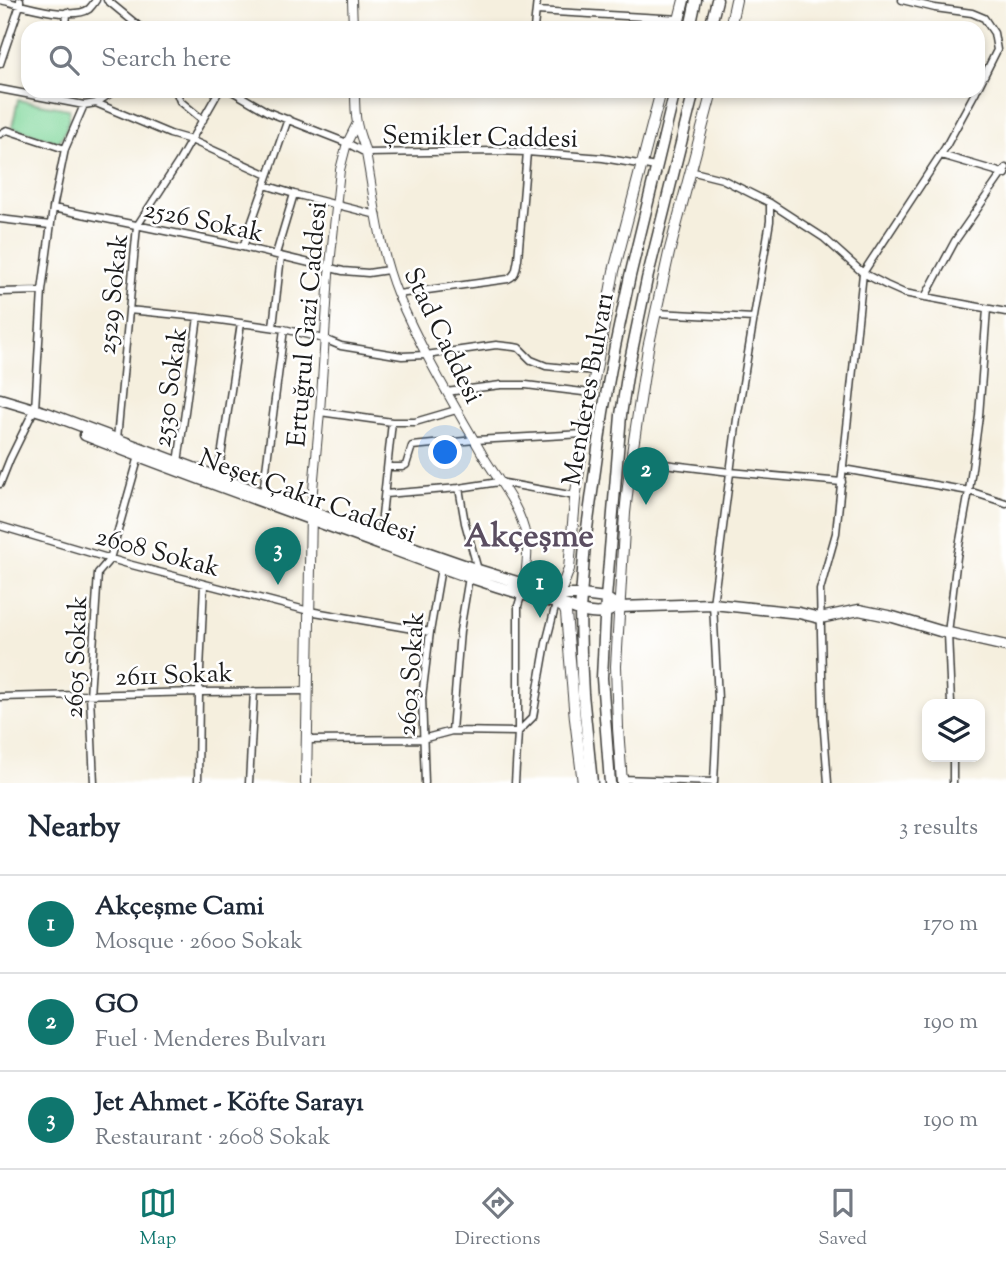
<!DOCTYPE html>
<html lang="en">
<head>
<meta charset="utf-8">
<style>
  body { margin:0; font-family:"Sorts Mill Goudy",serif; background:#f2f2f3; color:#1f2937 }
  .controls { position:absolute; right:21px; bottom:21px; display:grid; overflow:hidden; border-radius:14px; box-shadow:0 4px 10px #0003 }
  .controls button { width:63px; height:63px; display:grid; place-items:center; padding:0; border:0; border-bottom:2px solid #e0e1e3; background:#fff; color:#1f2937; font:35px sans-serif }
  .you { position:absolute; left:446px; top:453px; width:24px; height:24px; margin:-18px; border:5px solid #fff; border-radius:50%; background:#1a73e8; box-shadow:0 0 0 10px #1a73e833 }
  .badge { display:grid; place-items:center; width:46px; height:46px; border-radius:50%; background:#0f766e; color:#fff; font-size:23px; font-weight:700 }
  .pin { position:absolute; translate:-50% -58px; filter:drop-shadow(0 2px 4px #0008) }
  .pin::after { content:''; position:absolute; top:37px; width:24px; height:21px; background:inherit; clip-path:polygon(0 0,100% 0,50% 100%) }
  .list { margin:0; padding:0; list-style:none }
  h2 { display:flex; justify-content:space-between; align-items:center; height:91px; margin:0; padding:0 28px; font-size:30px }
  h2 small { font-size:23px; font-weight:400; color:#747a83 }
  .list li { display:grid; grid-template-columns:46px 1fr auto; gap:21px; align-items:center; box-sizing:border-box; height:98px; padding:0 28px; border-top:2px solid #e0e1e3 }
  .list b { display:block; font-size:26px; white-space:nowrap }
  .list p { margin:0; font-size:23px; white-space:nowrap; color:#747a83 }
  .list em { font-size:23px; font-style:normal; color:#747a83 }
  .icon { flex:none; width:38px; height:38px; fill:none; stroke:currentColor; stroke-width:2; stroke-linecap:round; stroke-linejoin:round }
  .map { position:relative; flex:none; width:1006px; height:783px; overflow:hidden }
  .search { position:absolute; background:#fff; box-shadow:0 4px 10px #0003; left:21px; right:21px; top:21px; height:77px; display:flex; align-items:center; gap:18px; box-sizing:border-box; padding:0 24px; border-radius:21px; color:#747a83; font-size:26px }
  .sheet { height:385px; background:#fff }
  nav { display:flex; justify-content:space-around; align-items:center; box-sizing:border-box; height:98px; border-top:2px solid #e0e1e3; background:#fff; font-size:19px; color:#747a83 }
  nav a { display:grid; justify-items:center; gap:4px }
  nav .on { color:#0f766e }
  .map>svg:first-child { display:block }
  .green { fill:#80d79b; stroke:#4e7a5c; stroke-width:2 }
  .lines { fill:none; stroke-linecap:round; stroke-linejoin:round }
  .minor-casing { stroke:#3d3c39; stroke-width:9 }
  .tertiary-casing { stroke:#3d3c39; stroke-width:10 }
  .secondary-casing { stroke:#3d3c39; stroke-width:12 }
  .primary-casing { stroke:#3d3c39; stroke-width:13 }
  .minor { stroke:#fff; stroke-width:6 }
  .tertiary { stroke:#fff; stroke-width:8 }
  .secondary { stroke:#fff; stroke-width:10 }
  .primary { stroke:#fff; stroke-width:10 }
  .labels { text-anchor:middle; stroke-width:5; stroke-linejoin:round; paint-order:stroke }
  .street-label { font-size:26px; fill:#1c1c1c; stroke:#fff }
  .district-label { font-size:33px; font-weight:bold; fill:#5b4e61; stroke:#fff }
</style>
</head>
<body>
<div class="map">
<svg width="1006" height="783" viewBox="0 0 1006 783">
  <rect width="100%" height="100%" fill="#fff"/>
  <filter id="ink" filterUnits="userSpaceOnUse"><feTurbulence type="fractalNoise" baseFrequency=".0143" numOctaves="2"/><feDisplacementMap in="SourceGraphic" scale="14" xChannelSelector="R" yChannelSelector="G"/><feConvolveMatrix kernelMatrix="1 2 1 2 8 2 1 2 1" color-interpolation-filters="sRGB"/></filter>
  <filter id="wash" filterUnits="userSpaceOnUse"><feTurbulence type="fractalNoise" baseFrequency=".00686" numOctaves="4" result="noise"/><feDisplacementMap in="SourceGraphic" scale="28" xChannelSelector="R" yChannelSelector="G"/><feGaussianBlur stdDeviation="1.57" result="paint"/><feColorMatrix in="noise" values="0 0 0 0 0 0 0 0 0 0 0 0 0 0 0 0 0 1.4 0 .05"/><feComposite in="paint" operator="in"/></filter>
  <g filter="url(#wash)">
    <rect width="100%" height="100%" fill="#f5efde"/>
    <path class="green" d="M18,100L69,109C70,119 66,135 58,142L12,127Z"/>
  </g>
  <g filter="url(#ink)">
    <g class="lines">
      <g class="minor-casing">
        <path id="minor" d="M1,0C21,5 72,21 89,9C92,6 94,3 96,0
          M107,0L141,28
          M902,0L935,8L972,13L984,18L994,33L997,50L978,88
          M536,11L680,19
          M66,28L67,12
          M534,28L537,0
          M0,64L20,5V0
          M0,89L84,105L96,103L114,91
          M176,91L180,101L203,120
          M232,91L268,112L347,143L366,153L494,151L527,152L603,158L656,167
          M96,103L170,134L191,140L268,175
          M0,134L7,130L65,149
          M941,155L1006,174
          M690,171L722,179L770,203L824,238L863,273L886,285L904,293L1006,312
          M265,185L294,194L377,215
          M53,208L243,247L343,271L368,273L388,270
          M0,219L50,225
          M243,247L288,119
          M276,254L294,194
          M0,292L42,291
          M398,294L508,279C517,275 516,268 518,259L527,152
          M925,297L955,241L1006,168
          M129,310L198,317L284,329L324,339L341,346L402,356L426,355L496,345L514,347L519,348L531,360L546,366L595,371
          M657,313L754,318
          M273,327L281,256
          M446,392L501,385H526L591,393
          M35,409L42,291L53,208L65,149L84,105
          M320,412L392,422H415L456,410
          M117,439L137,226L178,163L219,91
          M631,460L730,472L842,482
          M178,463L198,317
          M388,467H402L406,465L412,446L475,440L584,434
          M843,469L969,491L1006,503
          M218,477L241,323
          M0,484L10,459L32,414
          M459,488L465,523L478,570
          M263,493L284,329
          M385,494L459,488L499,482L575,496
          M0,526L128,564L309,611L430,632
          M380,535L392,422
          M0,697L199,692L308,691
          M951,704L948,633L957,557L969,491L979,416L987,309
          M452,731L460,631L469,577
          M307,740L422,739L452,731L518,732V606L522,593
          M953,757V783
          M621,779L714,782L718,699L713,604L737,419L770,221V203
          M94,783L90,696L98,573L110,559L139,456
          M198,783L199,692L204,584
          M249,783L254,691
          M425,783L422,697L430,632L441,568
          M515,783L518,732L533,717L546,643L557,600
          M828,783L823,718L820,590L836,533L863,273L945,148L976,91"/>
      </g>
      <g class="tertiary-casing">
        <path id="tertiary" d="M352,0L353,28
          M355,91C355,101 355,113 357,123C359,135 365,146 367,159C375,204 380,251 397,293C421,350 453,403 484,457C499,482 521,507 526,537C529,552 526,569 524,584
          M311,512L320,412L329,274L340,170L347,143L357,123"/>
      </g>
      <g class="secondary-casing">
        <path id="secondary" d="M677,28L684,0
          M730,28L736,0
          M559,595L569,569L575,500L584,434L614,271L661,91
          M556,603L564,608L566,613L575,719L583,783
          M306,783L311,512
          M622,783L618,728L616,666L625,513L631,460L648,348L669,253L712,91"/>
      </g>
      <g class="primary-casing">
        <path id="primary" d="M690,28L696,0
          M710,28L717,0
          M0,399L47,413L311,512L478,570L559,595H582L606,598L619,607L713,604L799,613L820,618L859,610L893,617L940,631L1006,646
          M85,435C185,475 287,510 389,548C445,569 501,590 560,604C571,606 580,612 591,613C598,614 605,613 611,610
          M592,783L583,694L581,654L580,611L585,543L603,412L615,346L630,276L675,91
          M610,783L602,678L606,598L621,415L628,370L647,279L694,91"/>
      </g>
      <use href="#minor" class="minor"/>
      <use href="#tertiary" class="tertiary"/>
      <use href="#secondary" class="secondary"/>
      <use href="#primary" class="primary"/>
    </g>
  </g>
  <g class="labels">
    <g class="street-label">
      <text transform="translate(480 136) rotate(1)" y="9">Şemikler Caddesi</text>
      <text transform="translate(204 220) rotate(12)" y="9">2526 Sokak</text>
      <text transform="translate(112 294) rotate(-84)" y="9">2529 Sokak</text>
      <text transform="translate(306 324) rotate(-85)" y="9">Ertuğrul Gazi Caddesi</text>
      <text transform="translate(444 335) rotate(64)" y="9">Stad Caddesi</text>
      <text transform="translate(169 387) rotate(-82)" y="9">2530 Sokak</text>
      <text transform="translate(587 389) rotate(-80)" y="9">Menderes Bulvarı</text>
      <text transform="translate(308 495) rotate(20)" y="9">Neşet Çakır Caddesi</text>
      <text transform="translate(158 551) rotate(15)" y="9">2608 Sokak</text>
      <text transform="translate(75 657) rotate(-88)" y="9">2605 Sokak</text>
      <text transform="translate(174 674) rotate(-2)" y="9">2611 Sokak</text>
      <text transform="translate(410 674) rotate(-86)" y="9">2603 Sokak</text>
    </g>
    <g class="district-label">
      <text x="529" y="546">Akçeşme</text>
    </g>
  </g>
</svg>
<div class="controls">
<button><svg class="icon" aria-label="layers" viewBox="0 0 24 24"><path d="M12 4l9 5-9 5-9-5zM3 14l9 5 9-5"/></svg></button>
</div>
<div class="you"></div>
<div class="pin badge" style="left:540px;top:618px">1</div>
<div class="pin badge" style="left:646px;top:505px">2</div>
<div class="pin badge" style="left:278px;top:585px">3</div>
<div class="search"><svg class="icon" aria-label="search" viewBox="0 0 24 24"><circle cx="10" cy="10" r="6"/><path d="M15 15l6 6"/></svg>Search here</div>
</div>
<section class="sheet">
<h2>Nearby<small>3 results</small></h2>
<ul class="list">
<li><span class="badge">1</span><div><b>Akçeşme Cami</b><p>Mosque · 2600 Sokak</p></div><em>170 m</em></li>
<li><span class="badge">2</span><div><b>GO</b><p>Fuel · Menderes Bulvarı</p></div><em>190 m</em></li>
<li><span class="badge">3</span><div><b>Jet Ahmet - Köfte Sarayı</b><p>Restaurant · 2608 Sokak</p></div><em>190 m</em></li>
</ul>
</section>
<nav>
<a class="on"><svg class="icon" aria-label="map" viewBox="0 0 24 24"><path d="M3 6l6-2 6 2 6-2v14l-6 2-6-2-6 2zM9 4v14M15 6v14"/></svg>Map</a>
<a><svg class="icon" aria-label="directions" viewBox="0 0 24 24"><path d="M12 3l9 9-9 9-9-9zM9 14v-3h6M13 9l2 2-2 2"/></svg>Directions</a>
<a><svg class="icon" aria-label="saved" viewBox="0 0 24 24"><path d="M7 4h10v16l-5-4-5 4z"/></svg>Saved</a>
</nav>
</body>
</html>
